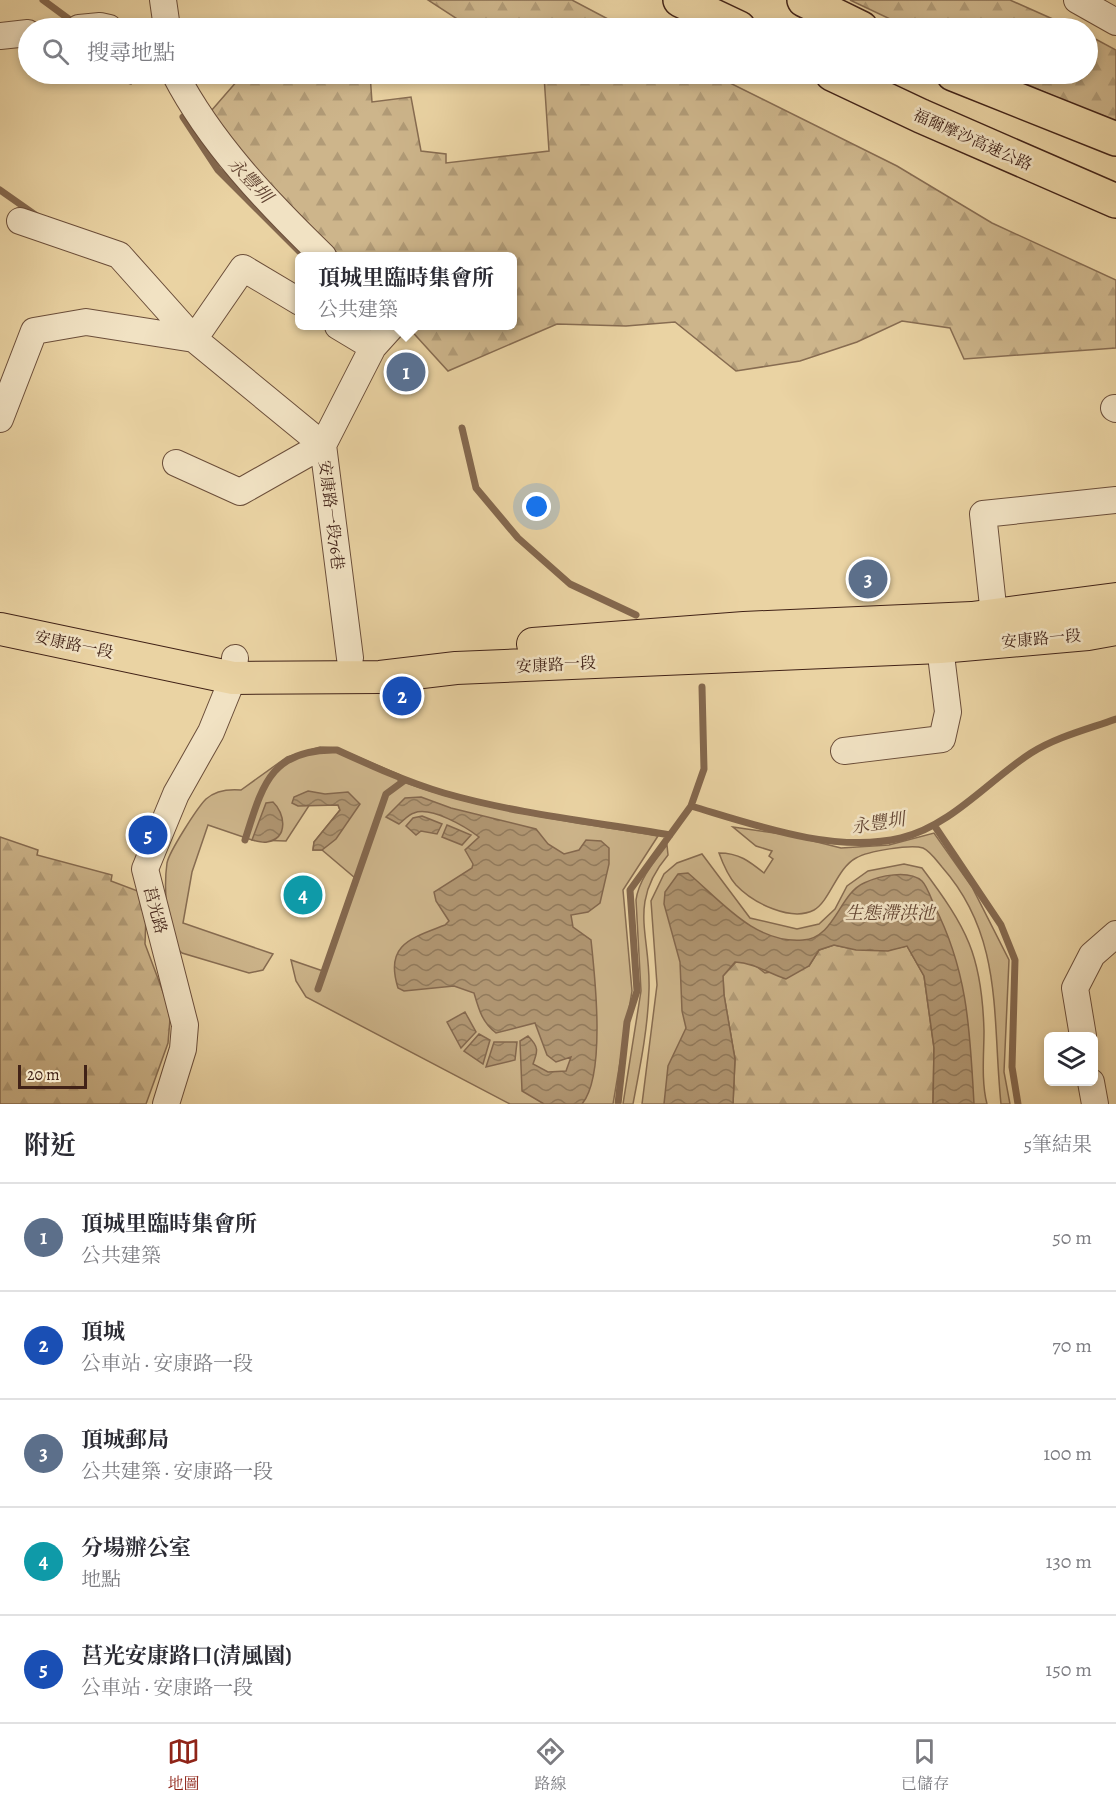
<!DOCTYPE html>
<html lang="zh-TW">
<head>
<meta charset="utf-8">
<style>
  body { margin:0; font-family:Alegreya,"Noto Serif TC",serif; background:#f2f2f3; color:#2b2b33 }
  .controls { position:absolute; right:18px; bottom:18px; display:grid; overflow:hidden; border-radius:9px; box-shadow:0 3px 9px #0003 }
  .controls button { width:54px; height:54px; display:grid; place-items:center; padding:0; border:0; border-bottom:2px solid #e1e1e2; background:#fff; color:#2b2b33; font:30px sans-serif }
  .scale { position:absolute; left:18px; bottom:15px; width:69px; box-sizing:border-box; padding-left:6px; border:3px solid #412217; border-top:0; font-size:16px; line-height:21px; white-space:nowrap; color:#412217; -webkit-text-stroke:4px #f1e2c3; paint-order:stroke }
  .you { position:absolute; left:537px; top:507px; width:21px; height:21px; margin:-15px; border:4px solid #fff; border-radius:50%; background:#1a73e8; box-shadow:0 0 0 9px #1a73e833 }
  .badge { display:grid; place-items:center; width:39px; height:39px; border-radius:50%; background:#8f2418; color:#fff; font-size:20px; font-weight:700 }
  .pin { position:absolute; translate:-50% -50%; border:3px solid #fff; box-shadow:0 2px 6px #0006 }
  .popup { position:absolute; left:295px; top:252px; width:222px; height:78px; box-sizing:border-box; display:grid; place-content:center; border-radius:9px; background:#fff; filter:drop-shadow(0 2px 4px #0005); font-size:20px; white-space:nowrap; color:#7c7c81 }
  .popup b { font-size:22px; color:#2b2b33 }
  .popup::after { content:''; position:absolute; left:50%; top:100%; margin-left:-12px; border:12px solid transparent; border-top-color:#fff }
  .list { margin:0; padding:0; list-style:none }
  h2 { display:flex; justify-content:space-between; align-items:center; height:78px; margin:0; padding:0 24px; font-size:26px }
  h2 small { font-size:20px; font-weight:400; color:#7c7c81 }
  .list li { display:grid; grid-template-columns:39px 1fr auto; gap:18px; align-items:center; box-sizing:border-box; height:108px; padding:0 24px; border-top:2px solid #e1e1e2 }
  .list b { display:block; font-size:22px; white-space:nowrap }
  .list p { margin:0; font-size:20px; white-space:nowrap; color:#7c7c81 }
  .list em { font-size:20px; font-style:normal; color:#7c7c81 }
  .icon { flex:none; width:33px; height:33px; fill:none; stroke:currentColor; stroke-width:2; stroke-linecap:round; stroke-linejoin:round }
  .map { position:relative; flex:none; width:1116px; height:1104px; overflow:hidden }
  .search { position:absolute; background:#fff; box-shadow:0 3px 9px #0003; left:18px; right:18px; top:18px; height:66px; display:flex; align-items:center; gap:15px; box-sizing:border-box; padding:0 21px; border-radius:33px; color:#7c7c81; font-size:22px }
  .sheet { height:618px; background:#fff }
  nav { display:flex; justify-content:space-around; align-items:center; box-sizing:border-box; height:84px; border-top:2px solid #e1e1e2; background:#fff; font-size:16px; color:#7c7c81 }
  nav a { display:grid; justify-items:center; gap:3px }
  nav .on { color:#8f2418 }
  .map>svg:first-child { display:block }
  .green { fill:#cdb58b; stroke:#876c51; stroke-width:1.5 }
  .forest { fill:url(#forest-firs); stroke:#876c51; stroke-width:1.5 }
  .water { fill:url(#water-waves); stroke:#84684e; stroke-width:1.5 }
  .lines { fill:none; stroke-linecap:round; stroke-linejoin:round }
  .stream { stroke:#84684e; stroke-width:7 }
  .minor-casing { stroke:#6b4e3a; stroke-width:28 }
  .major-casing { stroke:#412217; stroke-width:34 }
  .highway-casing { stroke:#412217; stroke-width:36 }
  .minor { stroke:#f1e2c3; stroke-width:26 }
  .major { stroke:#ead3a3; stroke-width:32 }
  .highway { stroke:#ead3a3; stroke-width:33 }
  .labels { text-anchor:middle; stroke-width:5; stroke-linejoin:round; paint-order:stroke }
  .street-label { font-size:16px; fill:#412217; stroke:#f1e2c3 }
  .water-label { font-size:18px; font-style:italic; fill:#634533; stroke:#f1e2c3 }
</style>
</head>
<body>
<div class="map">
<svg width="1116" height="1104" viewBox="0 0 1116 1104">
  <defs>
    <pattern id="forest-firs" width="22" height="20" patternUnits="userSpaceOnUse" patternTransform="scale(1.5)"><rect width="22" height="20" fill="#cdb58b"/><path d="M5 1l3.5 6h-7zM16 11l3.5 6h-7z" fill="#b19b77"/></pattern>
    <pattern id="water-waves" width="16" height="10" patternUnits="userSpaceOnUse" patternTransform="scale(1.5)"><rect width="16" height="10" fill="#b19773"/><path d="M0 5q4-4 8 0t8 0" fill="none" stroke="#927b5d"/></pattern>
  </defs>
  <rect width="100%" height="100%" fill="#ead3a3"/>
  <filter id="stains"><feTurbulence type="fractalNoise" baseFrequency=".00333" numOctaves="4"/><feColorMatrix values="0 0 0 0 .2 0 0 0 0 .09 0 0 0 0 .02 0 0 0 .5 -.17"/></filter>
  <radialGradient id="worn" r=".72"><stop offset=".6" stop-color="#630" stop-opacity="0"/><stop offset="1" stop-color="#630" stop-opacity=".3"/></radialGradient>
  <path class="green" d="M116,74H134L131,84L115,79Z
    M320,747L337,748L400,775L398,780C480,811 572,821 658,836L623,890L632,991L613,1104H510L306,997L296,981L291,960L323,971L355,878L322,850H313L314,842L340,810L338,805L310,804L286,841L252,840L208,825L192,872L183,923L273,954L263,970L249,973L182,953C165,940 164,884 167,863C169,852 197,808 206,799C215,791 229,789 241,790L287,757Z
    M733,827L789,835L841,848L889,845L934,833L972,887L1009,960L1004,1072L1010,1104H1001C992,1018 1004,937 942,867C937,861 930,851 923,848C911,844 868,851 856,858C837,868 830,901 814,910C791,922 753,903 736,885C728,876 723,864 719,853C739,853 749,861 764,873L773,859L769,856L772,851L756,846Z
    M667,845L668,855C627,904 651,934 649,990C648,1028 640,1067 633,1104H623L641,991L636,900C639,879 654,862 667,845Z
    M702,854L750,918L797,929L819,924L835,909L847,886L868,871L904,864L922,868C967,928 982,955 984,1031C984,1054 981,1081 987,1104H642L657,985L651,901L664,874L677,863Z"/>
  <path class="forest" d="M428,0H572L625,28H471Z
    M850,0H1010L1073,28H909Z
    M1088,35L1116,50V124L1004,74H1088Z
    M319,74H370L372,102L411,97L421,151L446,154V163L549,151L544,76L541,74H712L897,166L992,223L1116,280V348L964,359L950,328L902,321L857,342L800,361L736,371L675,322L626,326L557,324L448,371L407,326H512V256H340L246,159L211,111L238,80Z
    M0,837L38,850L37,855L112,875L111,881L140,892L147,887L145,944L166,1000L170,1019L168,1043L146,1104H0Z
    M834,945C859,951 882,952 907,946L924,976L934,1048L933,1104H733L735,1059L724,995L723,976L736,962L752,963L765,973L809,966L819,950Z"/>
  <path class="water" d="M308,791L325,794L348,792L360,804L336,839L322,850H313L314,842L340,810L338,805L298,806L292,803L294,797Z
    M421,797L451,808L536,829L548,844L564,854L579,850L586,840L601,841L609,848V864L600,903L588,912L571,915L573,927L591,940C595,977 606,1075 582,1104H544L522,1091L520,1041L528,1036C539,1047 538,1051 533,1064L548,1072L566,1071L571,1057L556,1062L547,1055L535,1023L496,1033C482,1022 479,1010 474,993L454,986L404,991L398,988C384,944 412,938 445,925L449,921L436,901L434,892L472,868L473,864L465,850L479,837C466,827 431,806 414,813C409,814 403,821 399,824L386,817L405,798Z
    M273,802C285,813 289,838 267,842C263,843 256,841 252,840L266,803Z
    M422,816L442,824L437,834L421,831L416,835L406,826L413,818Z
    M447,825L471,835L462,845L442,837Z
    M688,873C721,901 755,944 803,940C835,938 839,894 864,883C879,876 908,869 922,881C927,886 931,898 934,905C968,971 970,1031 974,1104H933L934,1048L924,976L907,946L888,951L856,950L834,945L819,950L809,966L786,979C768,973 754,963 735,962L723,976L724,995L735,1059L733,1104H664L668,1066L686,1028L682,1011L680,962L664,904L665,892L678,874Z
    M465,1012L476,1032L461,1048L447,1022Z
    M479,1034L490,1040L483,1064L464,1051Z
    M494,1042H517L515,1060L486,1067Z"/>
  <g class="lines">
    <path class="stream" d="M43,0L77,25
      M183,117L218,170L304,256
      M0,190L37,216
      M462,428L476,488L518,538L570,584L636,615
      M691,806C755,825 834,854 901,838C951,826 989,780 1031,753C1056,737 1088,729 1116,719
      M934,825L1001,925L1015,960L1012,1067L1018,1104
      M245,840C262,787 270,748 337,750C372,766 407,782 444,793C517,814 595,822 670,835
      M318,989L386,794L405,780
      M618,1104L627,1022L637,991L630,890L691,806L704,769L702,687"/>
    <g class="minor-casing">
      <path id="minor" d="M163,0L167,28
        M1077,0L1116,22
        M79,28L100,26L109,28
        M0,36L28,33
        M175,74C210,142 268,203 323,256
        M338,326L373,347L323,445L350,658
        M373,347L392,326
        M1114,408L1116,409
        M0,419L34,331L86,322L194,339L119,255L20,221
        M176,463L240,492L323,445L194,339L243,268L300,302
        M994,615L983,514L1116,500
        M844,751L942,739L948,712L940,647
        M1083,1036L1075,988L1092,955L1116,934
        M1091,1082L1095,1104
        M166,1104L183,1049L185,1025L145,869L176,794L211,732L233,678L235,658"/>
    </g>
    <g class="major-casing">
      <path id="major" d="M0,629L233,678L380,677L456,668L940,647L1088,634L1116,629
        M533,644L744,628L972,618L1116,599"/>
    </g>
    <g class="highway-casing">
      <path id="highway" d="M680,0L739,28
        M804,0L861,28
        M832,74L921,116L1116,201
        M953,74L1116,139"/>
    </g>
    <use href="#minor" class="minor"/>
    <use href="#major" class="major"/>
    <use href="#highway" class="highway"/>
  </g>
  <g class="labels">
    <g class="street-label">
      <text transform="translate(973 139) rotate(24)" y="6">福爾摩沙高速公路</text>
      <text transform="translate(332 515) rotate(83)" y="6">安康路一段76巷</text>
      <text transform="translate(1041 638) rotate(-5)" y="6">安康路一段</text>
      <text transform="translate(74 644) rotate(12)" y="6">安康路一段</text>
      <text transform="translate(556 664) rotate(-3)" y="6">安康路一段</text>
      <text transform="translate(156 910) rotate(75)" y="6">莒光路</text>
    </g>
    <g class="water-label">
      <text transform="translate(250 180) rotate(46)" y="6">永豐圳</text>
      <text transform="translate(878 823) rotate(-9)" y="6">永豐圳</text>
      <text x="890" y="919">生態滯洪池</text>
    </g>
  </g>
  <rect width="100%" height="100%" filter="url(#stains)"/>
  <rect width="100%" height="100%" fill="url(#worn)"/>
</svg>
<div class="controls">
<button><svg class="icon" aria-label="layers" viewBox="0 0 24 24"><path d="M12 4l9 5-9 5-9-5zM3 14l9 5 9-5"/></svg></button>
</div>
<div class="scale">20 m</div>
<div class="you"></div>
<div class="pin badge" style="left:406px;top:372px;background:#5c6f8a">1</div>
<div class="popup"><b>頂城里臨時集會所</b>公共建築</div>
<div class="pin badge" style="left:402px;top:696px;background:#1a4fb4">2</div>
<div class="pin badge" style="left:868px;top:579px;background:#5c6f8a">3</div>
<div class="pin badge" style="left:303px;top:895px;background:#0f9aa8">4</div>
<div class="pin badge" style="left:148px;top:835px;background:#1a4fb4">5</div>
<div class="search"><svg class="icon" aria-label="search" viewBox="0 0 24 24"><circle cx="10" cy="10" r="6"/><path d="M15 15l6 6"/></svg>搜尋地點</div>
</div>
<section class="sheet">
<h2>附近<small>5筆結果</small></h2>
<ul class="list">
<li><span class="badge" style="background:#5c6f8a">1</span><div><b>頂城里臨時集會所</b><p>公共建築</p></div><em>50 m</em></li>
<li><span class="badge" style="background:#1a4fb4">2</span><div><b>頂城</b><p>公車站 · 安康路一段</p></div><em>70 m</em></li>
<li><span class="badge" style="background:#5c6f8a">3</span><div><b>頂城郵局</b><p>公共建築 · 安康路一段</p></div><em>100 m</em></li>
<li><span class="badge" style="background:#0f9aa8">4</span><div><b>分場辦公室</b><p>地點</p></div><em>130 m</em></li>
<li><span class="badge" style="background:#1a4fb4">5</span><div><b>莒光安康路口(清風園)</b><p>公車站 · 安康路一段</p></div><em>150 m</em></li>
</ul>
</section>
<nav>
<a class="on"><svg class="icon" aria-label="map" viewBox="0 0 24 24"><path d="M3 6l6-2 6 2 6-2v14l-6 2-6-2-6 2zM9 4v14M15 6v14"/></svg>地圖</a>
<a><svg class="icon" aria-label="directions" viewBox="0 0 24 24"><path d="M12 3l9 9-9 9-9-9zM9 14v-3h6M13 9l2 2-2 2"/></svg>路線</a>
<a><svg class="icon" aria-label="saved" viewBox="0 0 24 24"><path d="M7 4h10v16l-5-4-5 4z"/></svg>已儲存</a>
</nav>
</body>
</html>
